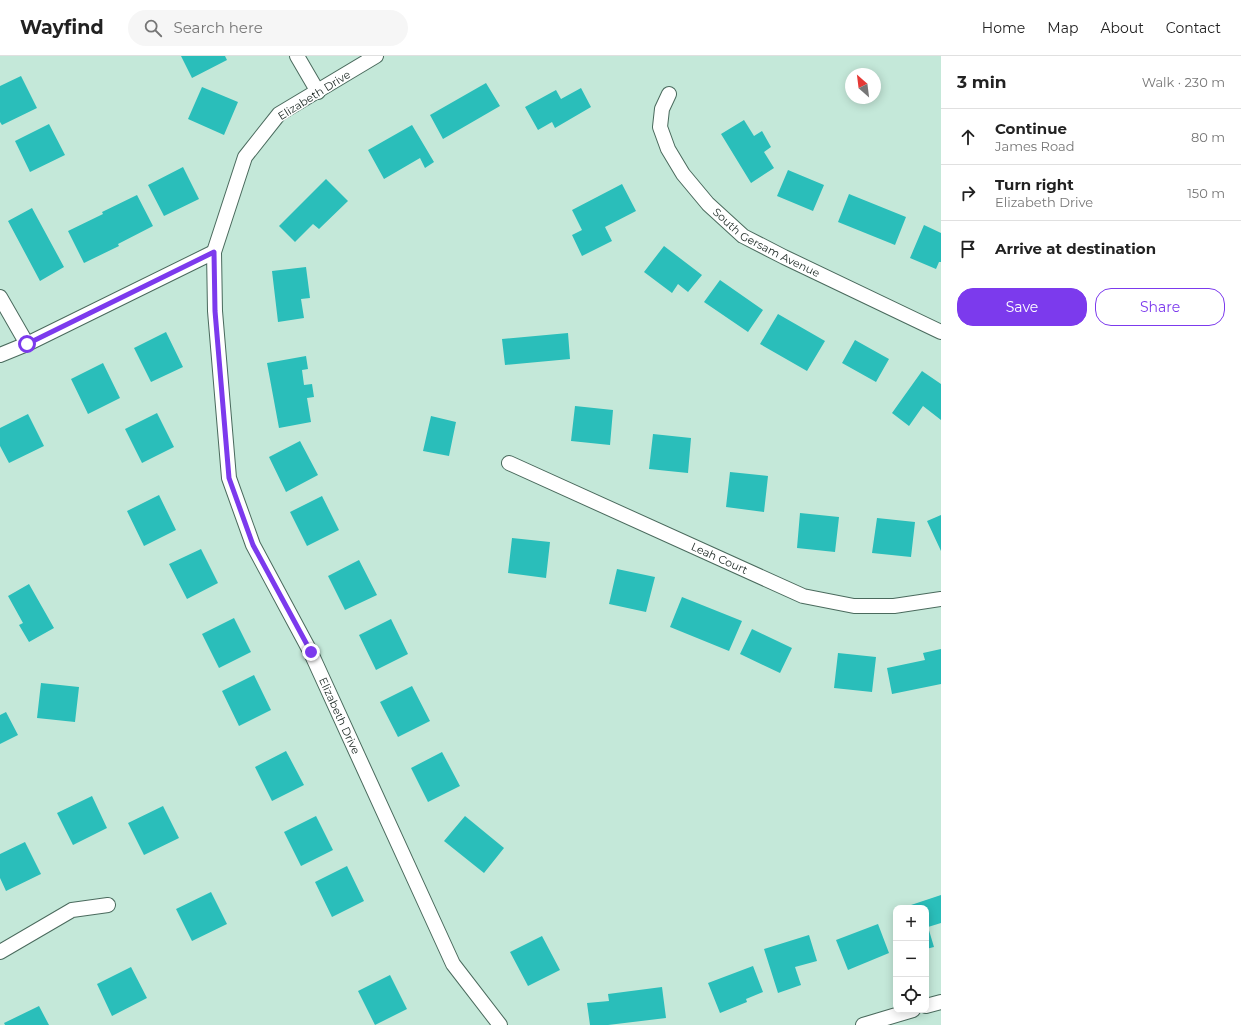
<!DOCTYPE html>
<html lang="en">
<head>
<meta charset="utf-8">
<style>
  body { margin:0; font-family:Montserrat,sans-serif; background:#f6f6f6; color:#222 }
  .controls { position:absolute; right:12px; bottom:12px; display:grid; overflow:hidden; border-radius:8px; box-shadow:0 2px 10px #0003 }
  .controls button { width:36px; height:36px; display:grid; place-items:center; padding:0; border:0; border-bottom:1px solid #e0e0e0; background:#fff; color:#222; font:20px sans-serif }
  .compass { position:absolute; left:845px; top:12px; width:36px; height:36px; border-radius:50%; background:#fff; box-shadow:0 2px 10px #0003; rotate:332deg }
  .stop { position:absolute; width:12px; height:12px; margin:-9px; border:3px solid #7c3aed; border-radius:50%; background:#fff }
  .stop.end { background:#7c3aed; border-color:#fff; box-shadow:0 1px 4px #0008 }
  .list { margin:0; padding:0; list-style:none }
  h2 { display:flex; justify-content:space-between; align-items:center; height:52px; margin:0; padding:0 16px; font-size:17px }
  h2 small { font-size:13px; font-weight:400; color:#767676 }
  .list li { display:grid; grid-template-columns:26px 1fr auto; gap:12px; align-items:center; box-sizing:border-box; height:56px; padding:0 16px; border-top:1px solid #e0e0e0 }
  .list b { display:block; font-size:15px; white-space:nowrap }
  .list p { margin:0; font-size:13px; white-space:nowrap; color:#767676 }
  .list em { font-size:13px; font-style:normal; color:#767676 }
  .actions { display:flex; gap:8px; padding:12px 16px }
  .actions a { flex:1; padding:9px 0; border:1px solid #7c3aed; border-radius:16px; text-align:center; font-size:14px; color:#7c3aed }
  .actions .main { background:#7c3aed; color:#fff }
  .icon { flex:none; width:22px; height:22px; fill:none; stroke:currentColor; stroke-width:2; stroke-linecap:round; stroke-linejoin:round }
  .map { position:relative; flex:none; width:941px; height:969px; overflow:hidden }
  header { display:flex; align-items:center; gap:24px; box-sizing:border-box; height:56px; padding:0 20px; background:#fff; border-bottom:1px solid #e0e0e0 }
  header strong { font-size:19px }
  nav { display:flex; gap:22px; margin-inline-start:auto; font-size:14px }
  .search { width:280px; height:36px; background:#f6f6f6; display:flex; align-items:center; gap:10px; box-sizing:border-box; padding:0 14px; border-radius:22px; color:#767676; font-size:15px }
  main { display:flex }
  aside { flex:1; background:#fff }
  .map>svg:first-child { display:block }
  .building { fill:#2abeba }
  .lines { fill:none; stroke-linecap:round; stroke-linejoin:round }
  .street-casing { stroke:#4a6a5d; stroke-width:16 }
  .street { stroke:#fff; stroke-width:14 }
  .route { stroke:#7c3aed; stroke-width:5 }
  .labels { text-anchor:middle; stroke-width:3; stroke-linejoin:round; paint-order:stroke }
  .street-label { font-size:11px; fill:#1a2722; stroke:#fff }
</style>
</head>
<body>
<header>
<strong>Wayfind</strong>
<div class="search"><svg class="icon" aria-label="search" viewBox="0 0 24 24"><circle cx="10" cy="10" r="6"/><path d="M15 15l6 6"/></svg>Search here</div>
<nav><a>Home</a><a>Map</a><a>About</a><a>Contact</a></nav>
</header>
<main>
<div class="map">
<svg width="941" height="969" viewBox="0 0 941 969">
  <rect width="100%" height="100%" fill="#c4e8d9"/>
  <path class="building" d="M181,0H225L227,4L192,22Z
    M21,20L37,52L2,69L0,66V30Z
    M486,27L500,50L443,83L430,59Z
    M202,31L238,46L224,79L188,63Z
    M581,32L591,51L555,72L552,66L538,74L525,51L556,34L561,43Z
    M744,64L754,80L762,75L771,91L764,96L774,112L751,127L721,78Z
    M49,68L65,99L30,116L15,85Z
    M412,69L434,106L425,112L420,102L384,123L368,94Z
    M183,111L199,143L164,160L148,129Z
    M788,114L824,129L813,155L777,140Z
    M326,123L348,145L319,173L313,168L295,186L279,170Z
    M622,128L636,155L605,171L612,185L582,200L572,179L582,174L572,154Z
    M849,138L906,161L895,189L838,166Z
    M137,139L153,170L118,188L119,190L84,207L68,175L103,158L102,156Z
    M32,152L64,211L40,225L8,165Z
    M924,169L941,177V206H939L936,213L910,202Z
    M664,190L702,219L688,236L678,228L672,237L644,216Z
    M306,211L310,242L301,243L304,262L278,266L272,215Z
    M720,224L763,254L748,276L704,246Z
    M778,258L825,285L807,315L760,288Z
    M166,276L183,311L151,326L134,292Z
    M568,277L570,303L505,309L502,283Z
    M855,284L889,303L876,326L842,307Z
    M306,300L308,313L302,314L304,329L312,328L314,341L307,342L311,366L279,372L267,307Z
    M103,307L120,342L88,358L71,323Z
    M922,315L941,328V364L923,350L909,370L892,357Z
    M575,350L613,354L610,389L571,385Z
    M157,357L174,391L142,407L125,373Z
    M28,358L44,390L9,407L0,390V372Z
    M431,360L456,366L449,400L423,395Z
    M653,378L691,382L688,417L649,413Z
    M300,385L318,419L286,436L269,401Z
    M730,416L768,420L764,456L726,451Z
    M159,439L176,474L144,490L127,455Z
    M322,440L339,474L307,490L290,456Z
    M800,457L839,461L835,496L797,492Z
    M941,459V495L927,465Z
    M877,462L915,466L911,501L872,497Z
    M512,482L550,486L546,522L508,517Z
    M201,493L218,527L187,543L169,508Z
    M359,504L377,539L345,554L328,520Z
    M617,513L655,521L646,556L609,548Z
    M29,528L54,572L29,586L19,569L23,567L8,540Z
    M682,541L742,565L729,595L670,571Z
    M234,562L251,596L219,612L202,578Z
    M391,563L408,598L376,614L359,579Z
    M752,573L792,592L780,617L740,598Z
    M941,593V628L892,638L887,612L925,604L923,597Z
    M838,597L876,601L872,636L834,632Z
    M254,619L271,654L239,670L222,635Z
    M41,627L79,631L75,666L37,662Z
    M412,630L430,665L398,681L380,646Z
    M6,656L18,679L0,688V659Z
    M286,695L304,729L272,745L255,711Z
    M442,696L460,730L428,746L411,712Z
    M92,740L107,772L73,789L57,757Z
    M163,750L179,782L144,799L128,767Z
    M316,760L333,794L301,810L284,776Z
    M465,760L504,792L484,817L444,785Z
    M25,786L41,818L6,835L0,822V798Z
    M347,810L364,845L332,861L315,826Z
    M211,836L227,868L192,885L176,853Z
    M941,839V867L928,871L934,891L926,893V852H902Z
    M878,868L889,897L848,914L836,884Z
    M809,879L817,905L795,911L801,929L778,937L764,893Z
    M542,880L560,914L528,930L510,896Z
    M753,910L763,936L746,943L747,946L720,957L708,927Z
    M131,911L147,942L112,960L97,928Z
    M390,919L407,953L375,969L358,935Z
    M662,931L666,962L608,969H590L587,947L609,945L608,938Z
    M39,950L49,969H5L4,967Z"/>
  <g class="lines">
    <g class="street-casing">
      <g id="street">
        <path d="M297,0L318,36"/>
        <path id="s1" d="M376,0L279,58L245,101L214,196L215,255L229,422L253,489L311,597L453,908L500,969"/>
        <path id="s2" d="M669,38L662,53L660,71L668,93L683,118L708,148L743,180L784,201L941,276"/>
        <path d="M0,241L27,288"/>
        <path d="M0,299L27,288L214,196"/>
        <path id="s3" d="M509,407L803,540L854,550H894L941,543"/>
        <path d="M0,896L72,854L108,849"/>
        <path d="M926,950L941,946"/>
        <path d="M863,969L913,954"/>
      </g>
    </g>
    <use href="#street" class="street"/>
  </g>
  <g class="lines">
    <path class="route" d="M27,288L214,196L215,255L229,422L253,489L311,596"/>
  </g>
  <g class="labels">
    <g class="street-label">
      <text transform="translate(314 39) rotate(-32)" y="4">Elizabeth Drive</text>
      <text dy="4" stroke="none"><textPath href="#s2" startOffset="197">South Gersam Avenue</textPath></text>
      <text dy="4" stroke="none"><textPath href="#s3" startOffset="231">Leah Court</textPath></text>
      <text dy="4" stroke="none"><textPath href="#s1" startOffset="757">Elizabeth Drive</textPath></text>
    </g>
  </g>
</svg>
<div class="controls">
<button>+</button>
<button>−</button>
<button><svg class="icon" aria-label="locate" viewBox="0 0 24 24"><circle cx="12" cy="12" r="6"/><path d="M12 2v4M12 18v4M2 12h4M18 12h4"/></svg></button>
</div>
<svg class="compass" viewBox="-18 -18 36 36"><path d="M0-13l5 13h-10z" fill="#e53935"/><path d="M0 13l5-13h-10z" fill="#767676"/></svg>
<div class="stop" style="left:27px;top:288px"></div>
<div class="stop end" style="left:311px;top:596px"></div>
</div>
<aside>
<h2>3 min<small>Walk · 230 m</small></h2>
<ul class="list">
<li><svg class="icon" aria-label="ahead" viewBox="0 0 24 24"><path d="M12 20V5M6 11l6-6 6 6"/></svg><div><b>Continue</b><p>James Road</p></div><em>80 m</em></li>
<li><svg class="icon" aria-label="right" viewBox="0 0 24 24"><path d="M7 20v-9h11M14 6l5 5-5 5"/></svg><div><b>Turn right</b><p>Elizabeth Drive</p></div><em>150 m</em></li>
<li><svg class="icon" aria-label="arrive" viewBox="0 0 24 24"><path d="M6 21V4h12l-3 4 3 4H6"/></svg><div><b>Arrive at destination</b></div></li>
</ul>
<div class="actions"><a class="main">Save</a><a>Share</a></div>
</aside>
</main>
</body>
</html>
